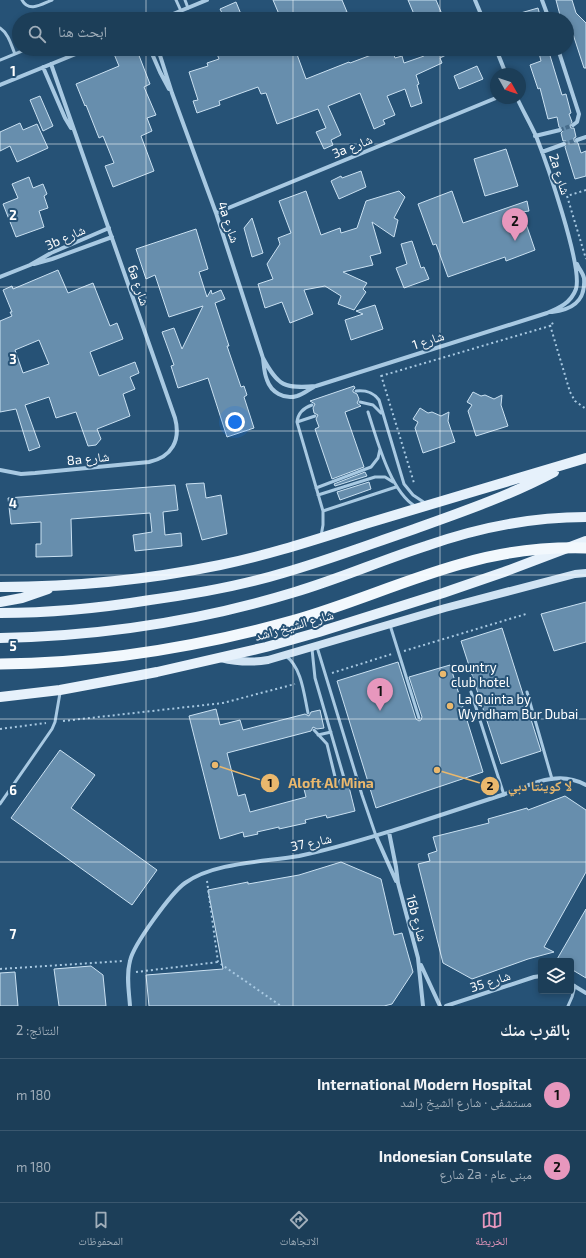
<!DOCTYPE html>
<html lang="ar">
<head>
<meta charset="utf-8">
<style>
  body { margin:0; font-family:"Exo 2","Noto Naskh Arabic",sans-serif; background:#25455e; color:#f1f3f6; direction:rtl }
  .controls { position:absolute; right:12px; bottom:12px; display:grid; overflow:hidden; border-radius:4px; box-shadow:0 2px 6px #0003 }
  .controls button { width:36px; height:36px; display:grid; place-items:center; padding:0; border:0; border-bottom:1px solid #3a576e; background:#1c3e58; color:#f1f3f6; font:20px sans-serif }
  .compass { position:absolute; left:490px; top:68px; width:36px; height:36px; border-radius:50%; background:#1c3e58; box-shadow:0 2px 6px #0003; rotate:130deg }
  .you { position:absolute; left:235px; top:422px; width:14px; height:14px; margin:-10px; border:3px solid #fff; border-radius:50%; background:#1a73e8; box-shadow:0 0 0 6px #1a73e833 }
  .badge { display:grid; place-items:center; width:26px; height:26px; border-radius:50%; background:#e797bd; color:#111; font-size:13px; font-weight:700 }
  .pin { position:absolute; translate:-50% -33px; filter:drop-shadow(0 1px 2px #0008) }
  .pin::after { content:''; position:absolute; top:21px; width:14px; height:12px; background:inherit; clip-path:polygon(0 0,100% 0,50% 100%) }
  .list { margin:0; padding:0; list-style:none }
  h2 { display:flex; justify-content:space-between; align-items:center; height:52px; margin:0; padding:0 16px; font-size:17px }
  h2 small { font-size:13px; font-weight:400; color:#a0aeba }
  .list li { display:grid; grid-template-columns:26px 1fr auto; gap:12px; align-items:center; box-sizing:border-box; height:72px; padding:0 16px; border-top:1px solid #3a576e }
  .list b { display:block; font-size:15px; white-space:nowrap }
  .list p { margin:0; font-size:13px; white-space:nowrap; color:#a0aeba }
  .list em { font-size:13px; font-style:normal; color:#a0aeba }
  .icon { flex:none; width:22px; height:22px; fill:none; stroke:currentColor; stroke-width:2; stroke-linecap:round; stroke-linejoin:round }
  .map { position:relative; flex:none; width:586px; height:1006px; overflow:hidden; direction:ltr }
  .search { position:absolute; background:#1c3e58; box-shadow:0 2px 6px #0003; left:12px; right:12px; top:12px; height:44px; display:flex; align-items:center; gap:10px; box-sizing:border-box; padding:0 14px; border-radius:22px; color:#a0aeba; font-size:15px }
  .sheet { height:196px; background:#1c3e58 }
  nav { display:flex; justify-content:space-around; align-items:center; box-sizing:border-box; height:56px; border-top:1px solid #3a576e; background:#1c3e58; font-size:11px; color:#a0aeba }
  nav a { display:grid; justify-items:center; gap:2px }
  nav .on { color:#e797bd }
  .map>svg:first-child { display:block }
  .building { fill:#678ead; stroke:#cae1f2; fill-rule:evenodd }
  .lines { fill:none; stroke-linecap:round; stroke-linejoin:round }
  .minor-tunnel { stroke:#476c8b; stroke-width:4; stroke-dasharray:4 2; stroke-linecap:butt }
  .path { stroke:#a8c9e2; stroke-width:2; stroke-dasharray:2 3; stroke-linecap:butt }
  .service { stroke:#a8c9e2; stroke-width:3 }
  .minor { stroke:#a8c9e2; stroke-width:4 }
  .secondary { stroke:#d0e3f3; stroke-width:8 }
  .primary { stroke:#e6f1fb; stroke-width:10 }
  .trunk { stroke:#f2f8fd; stroke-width:11 }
  .grid { fill:none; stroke:#fff; stroke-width:1; stroke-opacity:0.55 }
  .poi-dot { fill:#eab86d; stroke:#265276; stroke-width:1.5 }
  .labels { text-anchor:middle; stroke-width:4; stroke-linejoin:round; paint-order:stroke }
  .street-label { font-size:13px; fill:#fff; stroke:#265276 }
  .poi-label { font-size:13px; fill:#fff; stroke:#265276; text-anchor:start }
  .grid-label { font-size:13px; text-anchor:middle; font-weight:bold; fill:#fff; stroke:#265276; stroke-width:4; stroke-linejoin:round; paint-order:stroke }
  .leader { fill:none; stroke:#eab86d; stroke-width:1.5 }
  .callout-dot { fill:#eab86d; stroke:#265276; stroke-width:1.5 }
  .mark-label { font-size:12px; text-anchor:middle; font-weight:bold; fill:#111 }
  .callout-label { font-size:14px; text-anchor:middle; font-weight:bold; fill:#eab86d; stroke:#265276; stroke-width:4; stroke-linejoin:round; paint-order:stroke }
</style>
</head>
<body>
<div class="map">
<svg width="586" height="1006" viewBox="0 0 586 1006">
  <rect width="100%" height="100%" fill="#265276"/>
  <path class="building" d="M273,0H342L347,12L327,17L328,19H281Z
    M408,0H436L444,19H416Z
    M556,0H572L576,13L586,23V68H584L570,25L567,27V19H561Z
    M236,2L243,19H225L220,9Z
    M538,8L541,19H510V16Z
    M124,49L126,51L138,53L150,84L144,87L156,115L147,118L152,131L141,136L154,171L113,187L105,166L114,163L103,136L99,138L86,105L85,106L76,84L119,66L114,54Z
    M215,49H295L306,79L349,62L350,63L387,49H392L395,58L402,56L404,63L424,56L421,49H458L440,58L442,63L416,75L419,84L417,85L422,103L411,107L405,89L387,96L395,115L383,120L385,124L374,129L360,93L328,106L341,135L331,140L333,145L324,149L316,132L326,128L318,109L277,124L266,93L261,94L258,87L219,101L220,105L197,113L193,101L198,100L189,72L208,66L207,63L219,59Z
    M538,49H548L562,95L566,94L571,113L569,114L572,122L570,126L571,128H574L576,137L574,138V141L578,143L581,153L586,151V176L575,179L565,147L567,143L566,141H563L561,133L563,131V129L559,127L557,117L548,119L540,88L538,89L530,65L541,61Z
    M477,66L483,79L459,89L454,76Z
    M40,96L53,126L43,131L30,100Z
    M20,123L23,130L37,124L48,148L17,162L10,146L0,151V132Z
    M506,149L518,186L485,196L474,159Z
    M361,171L366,187L339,199L331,181L341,176L342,178Z
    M29,177L33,188L43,184L47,194L44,196L48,208L39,211L44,227L16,237L3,204L18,198L12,184Z
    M306,191L321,235L340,228L341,233L357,228L366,201L399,191L405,197L394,218L398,220L394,237L372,222L381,253L370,256L373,265L343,272L367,283L363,289L366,292L354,310L338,304L341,296L325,286L304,290L313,314L290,323L282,302L265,308L258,284L273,279L267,264L280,244L278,238L291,233L279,201Z
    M452,191L463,223L527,201L529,211L522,212L535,250L506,261L505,257L448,277L436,244L433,245L418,204Z
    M252,218L263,253L252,257L244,228Z
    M196,229L208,269L199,272L207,297L211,290L212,294L221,290L225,299L215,303L229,346H227L241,387L244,386L247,395L244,397L254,428L227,437L208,378L178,388L171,366L174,365L162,332L174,328L182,349L203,306L169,317L155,275L146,279L136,249Z
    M412,241L421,268L424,267L429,279L404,288L396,268L407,264L401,244Z
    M58,270L68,293L93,283L110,326L117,323L123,339L90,352L99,376L135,362L139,373L130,377L135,389L123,394L130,416L97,429L101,439L96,445L88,446L76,412L56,418L49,397L25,405L40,447L29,451L16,409L0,412V321L12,316L10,312H12L3,290L12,286L13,289ZM39,340L49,364L23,373L15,350Z
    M375,305L383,329L351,340L345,320L363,314L356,311Z
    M354,386L355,388L353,390V392L357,394L359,399L357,403L361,406L345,412L364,467L332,479L315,429L319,427L316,419L318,415L314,413L313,408L315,404L310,401Z
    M473,392L481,396L485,395L494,399L502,395L501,405L508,426L476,436L468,411L472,405L467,402Z
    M420,408L428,413L432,412L441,416L449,412L448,421L455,442L423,453L415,428L418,422L413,419Z
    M365,472L367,476L335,486L334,484Z
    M369,482L371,489L340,500L337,492Z
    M204,483L206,498L221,495L227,534L202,540L186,484Z
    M175,485L178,510L163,512L165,535L181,533L182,546L135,551L133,535L152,532L150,513L71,519L72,556L36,557V544H41V522L11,524L8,498Z
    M586,602V642L554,651L541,614Z
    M502,628L541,751L501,764L461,641Z
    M398,662L416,719L419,721L421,720L422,717L409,677L450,665L483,772L376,808L337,681Z
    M216,709L220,725L240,720L243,730L305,714L309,716L311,712L320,710L324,728L317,729L313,727L311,731L227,753L238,796L245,794L250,812L306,797L304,789L333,781L336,784L338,783L339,780L341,779L344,781L347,779L355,811L327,818L326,815L305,820L306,823L279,829V827L257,832L258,834L244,837L243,832L220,839L189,716Z
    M60,750L95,775L71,808L157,870L132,905L11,818Z
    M565,796L586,810V872L544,947L554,952L528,959L472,979L443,963L418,864L430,861L428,854L437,851L433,837L489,823L488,819L527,808L528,810Z
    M341,862L381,879L394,935L402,933L413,972L392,1004L384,1006H149L146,975L223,969L208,890L248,882V884L299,875Z
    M586,909V978L571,969V961H556Z
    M91,966L103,975L106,1006H59L54,969Z
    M15,972L18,1006H0V973Z"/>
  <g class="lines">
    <path class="minor-tunnel" d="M560,130L573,125
      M564,144L577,140"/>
    <path class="path" d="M586,190L567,196L586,259
      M550,325L570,392L575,401L586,409
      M381,375L414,483
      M381,376L553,325L551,320
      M404,651L526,614
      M332,673L392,654
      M63,721L223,703L295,684
      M0,729L46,723
      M207,881L218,962L281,1006
      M0,969L123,961
      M136,972L218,962"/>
    <path class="service" d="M22,0C29,13 42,4 52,0
      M176,0L181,11
      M185,0L188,8
      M102,19L118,15L129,19
      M0,28C9,34 11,45 15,54
      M0,60L27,49
      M356,391C366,390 373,392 379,400L404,484L413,495L425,503
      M360,402L373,405L381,413
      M312,405C303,408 298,413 297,422L323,511V525L321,536
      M368,412C377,439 390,491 415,506
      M297,422L315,416
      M316,488L371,467L378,458L380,449
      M318,495L375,477H385L393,482
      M323,511L396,487
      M390,625L419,718
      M317,647L362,795L376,836
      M312,649L315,678L344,778
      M286,656C302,668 304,695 308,713
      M471,692L504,795
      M527,692L552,779
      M314,730L327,744L336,781
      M318,735L331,732
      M0,804L52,729L55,722L60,693
      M568,1006L572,997L575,986"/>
    <path class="minor" d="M475,0L483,19
      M542,0L549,19
      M161,19L207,0
      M150,49L160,72L169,89
      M158,49L172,93L216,213L263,358C264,366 264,373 267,380C271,392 284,400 297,396C303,394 308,390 314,387
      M496,49L506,74
      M558,49L579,114L577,122L573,125
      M43,67L65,118L71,128
      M0,85L88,49
      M535,136L560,130
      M577,140L586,137
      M542,152L564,144
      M216,213L496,98
      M34,264L52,259L112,237
      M0,277L30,265L51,253L109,228
      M552,312C571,310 586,302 584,278C583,273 579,269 577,264
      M263,358C278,386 284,389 316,386L547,313C559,308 571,303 576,289C583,267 546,161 536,136C530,123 523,111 517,98
      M0,470L21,474L35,473L149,462C172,457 181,440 175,418L51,64
      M389,832L396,867L398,883L418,958L423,1006
      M376,836L396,881
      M421,965L440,1006
      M571,984L586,993
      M130,1006C129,991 126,976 130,961C133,945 172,892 185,883C214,862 265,862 299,856C334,849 368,838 401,828C435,817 469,806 502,795C518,790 534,781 551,779C563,777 575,779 586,785
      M446,1006L534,977L541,976"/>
    <path class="secondary" d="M221,658C237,662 251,663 268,660L445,608L575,574L586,573"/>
    <path class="primary" d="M0,587C74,587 147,580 220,565C269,555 317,539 365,524C439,502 512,480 586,458
      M0,602L22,598L48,589
      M0,613C50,613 101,608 150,600C195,594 240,586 283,573C325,561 365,546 406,532C456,514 507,497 554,472
      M0,638C100,636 200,621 295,592C339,579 382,560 426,546C477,528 532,517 586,517
      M0,697L60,690L157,672L266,647L319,632L443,593L504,572L586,541"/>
    <path class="trunk" d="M0,664C100,663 199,647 295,620C351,604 404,580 461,564C501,552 544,547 586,548"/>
  </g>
  <path class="grid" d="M146,0V19M293,0V19M440,0V19M146,49V1006M293,49V1006M440,49V1006M0,144H586M0,287H586M0,431H586M0,575H586M0,719H586M0,862H586"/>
  <g class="poi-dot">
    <circle cx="443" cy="674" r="4"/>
    <circle cx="450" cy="706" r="4"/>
  </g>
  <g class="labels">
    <g class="street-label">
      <text transform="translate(352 146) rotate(-22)" y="5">3a شارع</text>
      <text transform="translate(560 174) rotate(72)" y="5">2a شارع</text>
      <text transform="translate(229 222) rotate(71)" y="5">4a شارع</text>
      <text transform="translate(65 237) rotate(-24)" y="5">3b شارع</text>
      <text transform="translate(139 285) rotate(71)" y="5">6a شارع</text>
      <text transform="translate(428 340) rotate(-18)" y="5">شارع 1</text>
      <text transform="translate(88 458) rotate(-6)" y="5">8a شارع</text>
      <text transform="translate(294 625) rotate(-16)" y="5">شارع الشيخ راشد</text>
      <text transform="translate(311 842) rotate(-12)" y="5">شارع 37</text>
      <text transform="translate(417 918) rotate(75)" y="5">16b شارع</text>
      <text transform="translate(490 981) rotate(-18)" y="5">شارع 35</text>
    </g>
    <g class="poi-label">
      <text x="451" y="672">country<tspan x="451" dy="15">club hotel</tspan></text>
      <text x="458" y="704">La Quinta by<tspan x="458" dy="15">Wyndham Bur Dubai</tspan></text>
    </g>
  </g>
  <g class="grid-label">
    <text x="13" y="76">1</text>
    <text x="13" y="220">2</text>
    <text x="13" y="364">3</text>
    <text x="13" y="508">4</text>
    <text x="13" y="651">5</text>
    <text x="13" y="795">6</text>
    <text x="13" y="939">7</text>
  </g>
  <path class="leader" d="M215 765L270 783M437 770L490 786"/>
  <g class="callout-dot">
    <circle cx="215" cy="765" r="4"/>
    <circle cx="437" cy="770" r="4"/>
    <circle cx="270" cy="783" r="10"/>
    <circle cx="490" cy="786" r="10"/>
  </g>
  <g class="mark-label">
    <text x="270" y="787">1</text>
    <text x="490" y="790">2</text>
  </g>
  <g class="callout-label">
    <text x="331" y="788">Aloft Al Mina</text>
    <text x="540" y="791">لا كوينتا دبي</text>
  </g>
</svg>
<div class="controls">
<button><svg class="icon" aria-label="layers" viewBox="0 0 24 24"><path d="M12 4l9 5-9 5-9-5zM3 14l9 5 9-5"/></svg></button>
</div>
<svg class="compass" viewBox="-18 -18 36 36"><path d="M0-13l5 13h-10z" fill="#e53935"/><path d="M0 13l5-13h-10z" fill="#a0aeba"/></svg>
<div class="you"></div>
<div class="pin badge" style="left:380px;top:711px">1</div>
<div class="pin badge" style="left:515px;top:241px">2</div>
<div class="search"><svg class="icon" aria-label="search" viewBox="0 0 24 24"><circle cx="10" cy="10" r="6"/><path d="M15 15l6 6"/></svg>ابحث هنا</div>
</div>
<section class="sheet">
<h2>بالقرب منك<small>النتائج: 2</small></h2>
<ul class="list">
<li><span class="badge">1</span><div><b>International Modern Hospital</b><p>مستشفى · شارع الشيخ راشد</p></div><em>180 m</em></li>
<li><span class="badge">2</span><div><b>Indonesian Consulate</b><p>مبنى عام · 2a شارع</p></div><em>180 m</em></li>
</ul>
</section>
<nav>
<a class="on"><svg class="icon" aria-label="map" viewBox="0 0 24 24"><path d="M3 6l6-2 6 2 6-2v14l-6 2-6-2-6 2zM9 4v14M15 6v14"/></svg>الخريطة</a>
<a><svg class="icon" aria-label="directions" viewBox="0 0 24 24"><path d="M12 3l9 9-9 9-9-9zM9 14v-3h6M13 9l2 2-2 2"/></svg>الاتجاهات</a>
<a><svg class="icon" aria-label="saved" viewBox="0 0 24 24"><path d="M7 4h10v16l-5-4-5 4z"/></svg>المحفوظات</a>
</nav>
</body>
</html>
